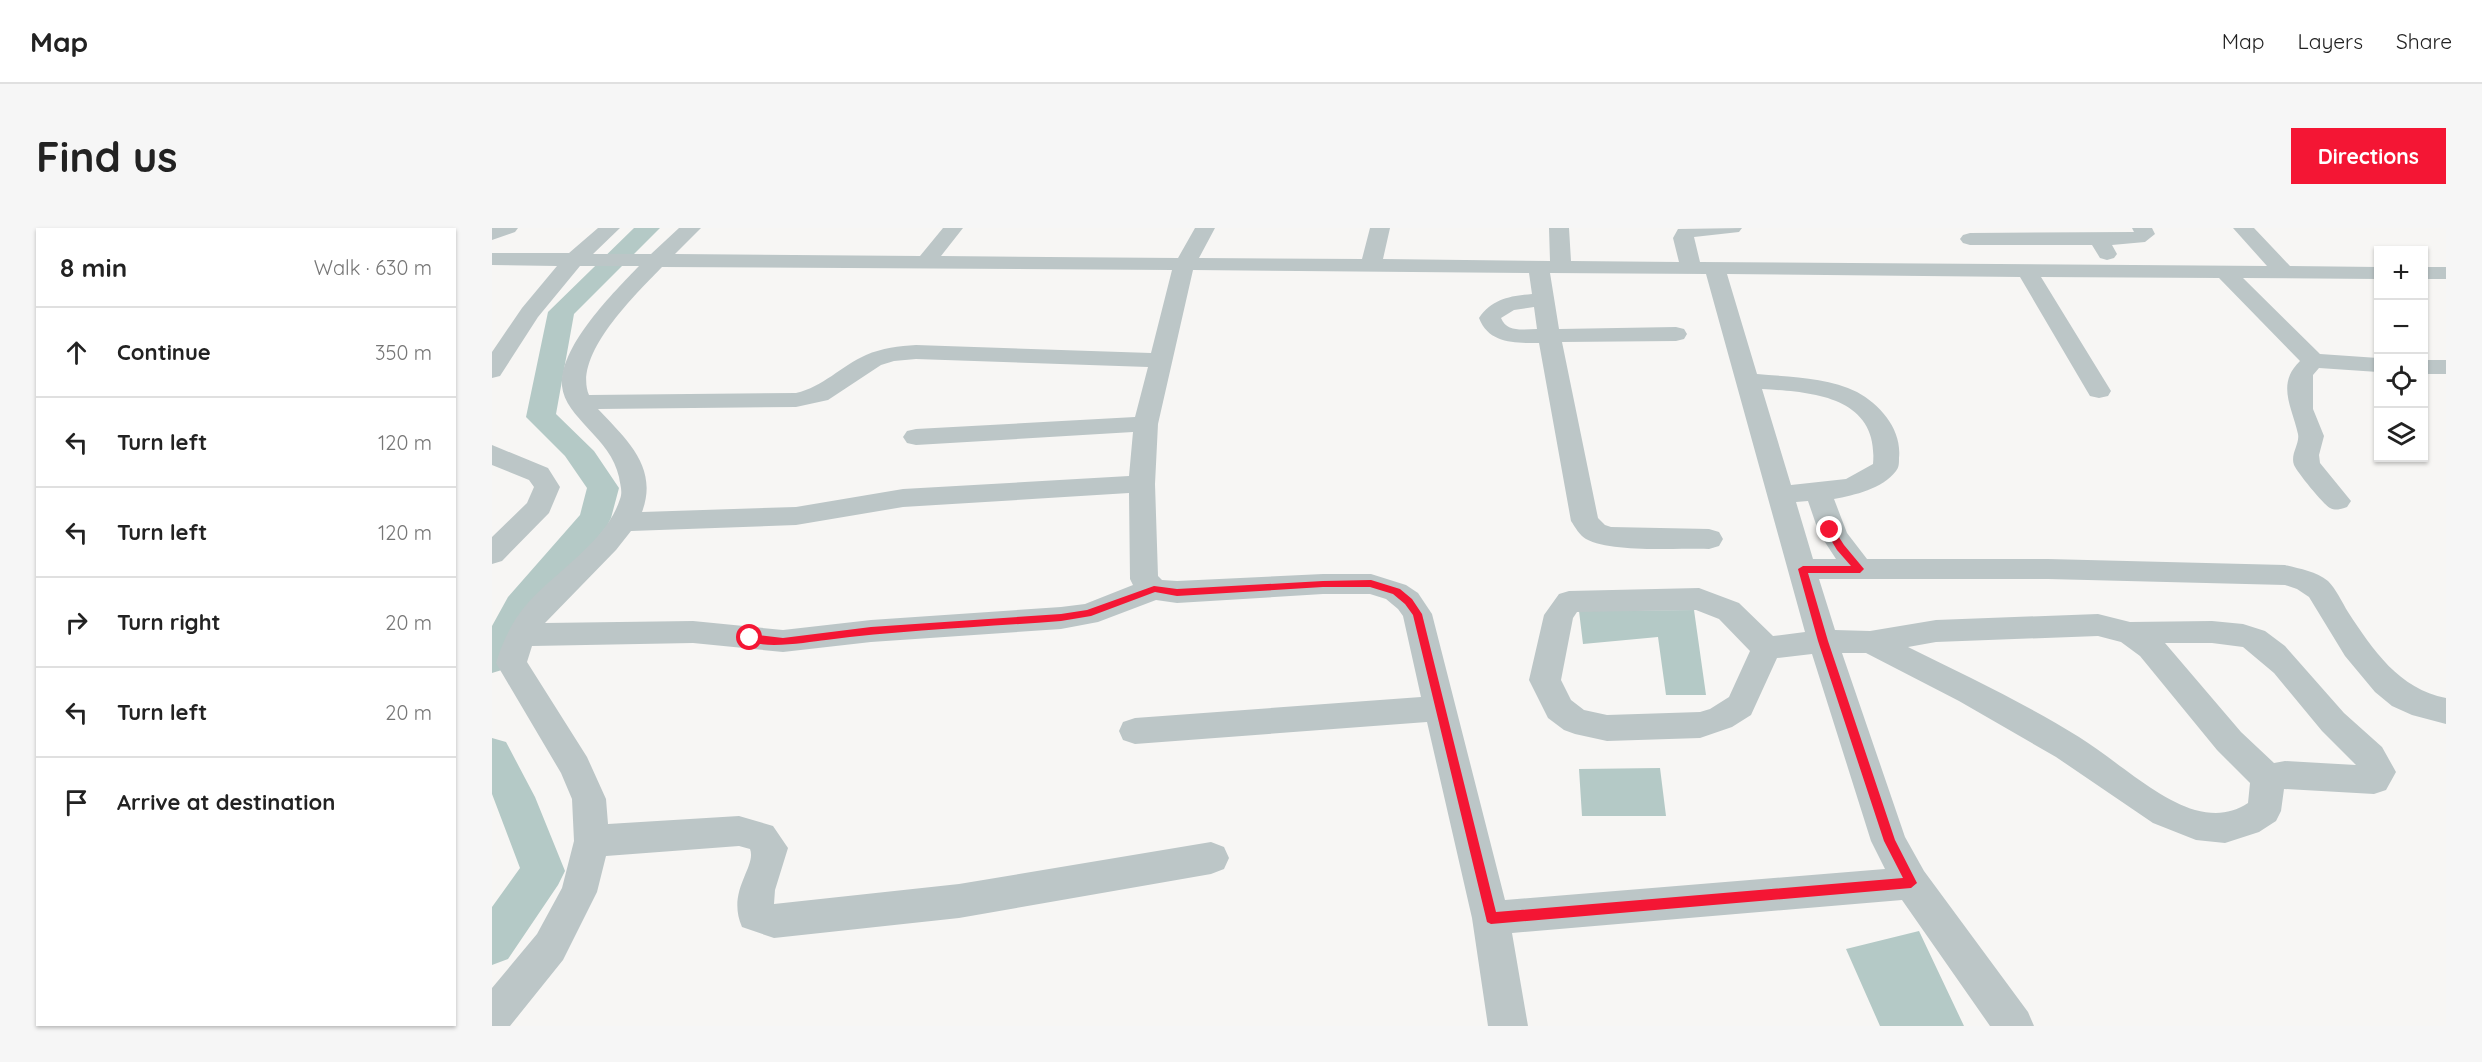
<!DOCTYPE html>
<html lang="en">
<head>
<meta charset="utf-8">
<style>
  body { margin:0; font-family:Quicksand,sans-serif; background:#f6f6f6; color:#222 }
  .controls { position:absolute; right:18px; top:18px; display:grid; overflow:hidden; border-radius:0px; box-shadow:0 2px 4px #0004 }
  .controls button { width:54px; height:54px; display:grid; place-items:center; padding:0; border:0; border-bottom:2px solid #e0e0e0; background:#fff; color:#222; font:30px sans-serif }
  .stop { position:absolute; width:18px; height:18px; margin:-14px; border:4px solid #f41634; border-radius:50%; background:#fff }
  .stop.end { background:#f41634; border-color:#fff; box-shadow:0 2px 6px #0008 }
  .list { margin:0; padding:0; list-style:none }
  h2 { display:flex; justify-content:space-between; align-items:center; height:78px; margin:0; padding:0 24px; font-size:26px }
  h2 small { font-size:20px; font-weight:400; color:#767676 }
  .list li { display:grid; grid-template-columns:39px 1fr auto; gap:18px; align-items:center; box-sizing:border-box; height:90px; padding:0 24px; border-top:2px solid #e0e0e0 }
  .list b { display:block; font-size:22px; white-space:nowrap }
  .list em { font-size:20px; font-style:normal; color:#767676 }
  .icon { flex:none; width:33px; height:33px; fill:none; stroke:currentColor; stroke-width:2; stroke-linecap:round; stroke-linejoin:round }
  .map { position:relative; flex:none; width:1954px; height:798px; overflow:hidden; border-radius:0px }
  header { display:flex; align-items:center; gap:36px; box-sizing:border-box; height:84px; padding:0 30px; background:#fff; border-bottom:2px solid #e0e0e0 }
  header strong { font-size:28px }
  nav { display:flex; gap:33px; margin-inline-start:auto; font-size:21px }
  .intro { display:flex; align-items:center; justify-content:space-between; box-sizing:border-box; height:144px; padding:0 36px }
  h1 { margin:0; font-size:42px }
  .button { padding:15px 27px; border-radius:0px; background:#f41634; color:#fff; font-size:21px; font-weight:700 }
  main { display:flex; gap:36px; padding:0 36px }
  aside { flex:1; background:#fff; border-radius:0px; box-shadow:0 2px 4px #0004 }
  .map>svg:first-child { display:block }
  .water { fill:#b4c9c6 }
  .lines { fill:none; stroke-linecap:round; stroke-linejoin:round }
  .river { fill:#b4c9c6; fill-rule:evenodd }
  .minor { fill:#bcc6c7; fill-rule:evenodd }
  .route { fill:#f41634 }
</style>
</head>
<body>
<header>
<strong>Map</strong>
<nav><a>Map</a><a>Layers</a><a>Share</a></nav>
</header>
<div class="intro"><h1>Find us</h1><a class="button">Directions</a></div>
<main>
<aside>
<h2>8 min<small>Walk · 630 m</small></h2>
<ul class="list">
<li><svg class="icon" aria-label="ahead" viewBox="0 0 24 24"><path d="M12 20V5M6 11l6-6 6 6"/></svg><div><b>Continue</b></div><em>350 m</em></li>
<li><svg class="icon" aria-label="left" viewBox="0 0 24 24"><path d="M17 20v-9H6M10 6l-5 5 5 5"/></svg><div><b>Turn left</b></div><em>120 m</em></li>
<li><svg class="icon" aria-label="left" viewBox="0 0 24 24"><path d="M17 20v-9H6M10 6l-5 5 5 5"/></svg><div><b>Turn left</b></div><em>120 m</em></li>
<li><svg class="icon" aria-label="right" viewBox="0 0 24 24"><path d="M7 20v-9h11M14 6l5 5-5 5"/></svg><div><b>Turn right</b></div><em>20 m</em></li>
<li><svg class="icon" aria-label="left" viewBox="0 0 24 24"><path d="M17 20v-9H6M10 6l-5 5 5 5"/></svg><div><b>Turn left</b></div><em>20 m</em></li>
<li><svg class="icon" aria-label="arrive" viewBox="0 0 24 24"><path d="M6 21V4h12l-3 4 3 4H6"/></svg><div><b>Arrive at destination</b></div></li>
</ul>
</aside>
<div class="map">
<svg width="1954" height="798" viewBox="0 0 1954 798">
  <rect width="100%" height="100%" fill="#f7f6f4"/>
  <path class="water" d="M1202,382L1214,467H1174L1166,409L1091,416L1087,383Z
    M1168,540L1174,588H1090L1087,541Z
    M1427,703L1472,798H1388L1354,721Z"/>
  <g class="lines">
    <path class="river" d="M142,0H168L82,86L64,186L102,223L127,260L119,290L115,298L42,386L13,441L0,445V398L16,369L88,287L95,260L73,228L34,189L56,84Z
      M0,510L14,514L43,569L73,643L66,657L16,731L0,737V679L28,640L0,566Z"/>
    <path class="minor" d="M0,0H26L23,4L0,12Z
      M106,0H128L101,26H159L187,0H209L183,26L428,28L451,0H471L449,28L686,30L703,0H723L707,30L870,31L878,0H898L891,31L1058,33L1057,0H1077L1079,33L1187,34L1181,10L1186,1L1250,0L1247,4L1202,9L1208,34L1775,38L1741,0H1762L1798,38L1886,39V51L1751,50L1828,126L1886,130V144L1827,140L1821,147V181L1832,208L1827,227L1828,235L1859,273L1855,279C1849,281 1844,283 1838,280C1831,276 1805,244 1802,237C1798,226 1808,216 1806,206C1800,179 1784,156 1808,133L1727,50L1549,49L1619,163L1616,168L1607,170L1598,168L1595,163L1528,49L1235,46L1265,146C1298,149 1335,149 1365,164C1389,177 1410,202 1407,230C1407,236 1407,239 1404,243C1390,261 1363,267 1342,271L1355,305L1375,331H1556L1793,337C1808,341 1824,343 1836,353C1844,361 1850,374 1856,384C1881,422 1907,461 1954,470V496L1920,487L1900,478L1883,464L1853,428L1817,369L1805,361L1793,357L1556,351H1327L1343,402L1378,403L1444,392L1606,386L1638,394L1720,393L1751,396L1773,403L1793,418L1852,485L1890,519L1904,544L1894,562L1882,566L1792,561L1789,583L1784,593L1767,604L1733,615L1704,612L1661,595L1564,529L1467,473L1374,425H1350L1413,609L1432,643L1536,784L1542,798H1498L1410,672L1020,705L1036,798H996L980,690L935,494L643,516L631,512L627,503L631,494L643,490L929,469L911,388L906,381L894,371L878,366H831L685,375L664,372L606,394L569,401L379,414L291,424L201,415L40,418L35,434L95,529L114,571L116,596L247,588L281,598L296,620L283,662L282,676L467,656L719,614L732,619L737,630L732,641L719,646L467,690L282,710L250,699C234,663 265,639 258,621L247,618L114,628L105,664L71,732L18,798H0V760L45,706L70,660L82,613L80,571L69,545L4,435C11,413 20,393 35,376C63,344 115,313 128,271C131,264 128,256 127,249C119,210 73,190 70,158C67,119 121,65 147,38H88L46,89L8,148L0,150V124L30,80L65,38L0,37V25H77ZM170,39L680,42L659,125L424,117C407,118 390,120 374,127C349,138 331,159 304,165L97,167C80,127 145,65 170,39ZM701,42L1037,45L1040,66C1018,68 1000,71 987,90C997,116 1023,115 1047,115L1079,293C1083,299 1088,308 1094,311C1119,325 1187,320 1217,321L1227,318L1231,311L1227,304L1217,301L1119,299L1113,297L1106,290L1070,114L1184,113L1192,111L1195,106L1192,101L1184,99L1067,101L1058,45L1214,46L1313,404L1281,408L1247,375L1207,360L1077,363L1067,366L1052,387L1037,452L1056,490L1072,502L1083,506L1115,513L1208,510L1240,499L1259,487L1285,430L1320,426L1379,613L1393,641L1013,672L940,386L926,365L914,357L879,346H831L685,353L670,352L666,348L663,256L666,196ZM1042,79L1045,101C1032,101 1015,105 1009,90L1022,82ZM424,131L656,139L643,189L424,201L415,203L411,209L415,215L424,217L641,204L637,248L411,261L304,279L150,284C167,239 134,211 106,181L304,179L336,172L389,137L402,133ZM1270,161C1320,164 1387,168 1381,236L1354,251L1299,257ZM637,265L638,351L641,357L593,376L569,379L379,392L291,402L201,393L53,395L124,322L139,303L304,297L411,279ZM1316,273L1327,305L1344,331H1321L1304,274ZM1204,382L1227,391L1258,423L1237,469L1218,481L1208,484L1115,487L1092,482L1079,472L1069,452L1081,390L1085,384ZM1606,408L1629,414L1648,428L1725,522L1758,555L1756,575C1739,586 1723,587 1703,582C1665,571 1621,530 1587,509C1532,475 1473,447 1416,419L1444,414ZM1673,415H1720L1751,419L1782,445L1830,503L1864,537L1793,533L1782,535L1749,504Z
      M1640,0H1660L1663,6L1653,14L1620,17L1625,26L1622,30L1615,32L1608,30L1600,17H1478L1471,15L1468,11L1471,7L1478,5L1642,4Z
      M1932,39H1954V51H1932Z
      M1932,132H1954V146H1932Z
      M0,217L56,240L68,259L57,285L10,333L0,336V309L35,275L42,259L37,252L0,237Z"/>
  </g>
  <path class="route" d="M1338,299L1341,300L1352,317L1372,341L1368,345H1316L1336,413L1403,612L1425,655L1419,660L999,696L995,694L921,387L913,376L901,366L878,359H831L685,368L663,364L599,388L569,393C491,399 412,402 334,412C316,414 266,423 253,410L258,406L291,410L379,399L569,386L595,382L662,358L685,361L831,353L879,352L908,361L920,371L930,386L1004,684L1411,650L1392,613L1326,413L1306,341L1311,338H1359L1345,322L1333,302Z"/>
</svg>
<div class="controls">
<button>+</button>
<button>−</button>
<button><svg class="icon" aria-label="locate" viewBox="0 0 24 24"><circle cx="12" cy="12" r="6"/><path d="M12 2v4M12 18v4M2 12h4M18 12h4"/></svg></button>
<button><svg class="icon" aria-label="layers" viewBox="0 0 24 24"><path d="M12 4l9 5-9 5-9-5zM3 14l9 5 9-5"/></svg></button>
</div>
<div class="stop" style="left:258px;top:410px"></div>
<div class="stop end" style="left:1338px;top:302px"></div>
</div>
</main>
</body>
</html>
